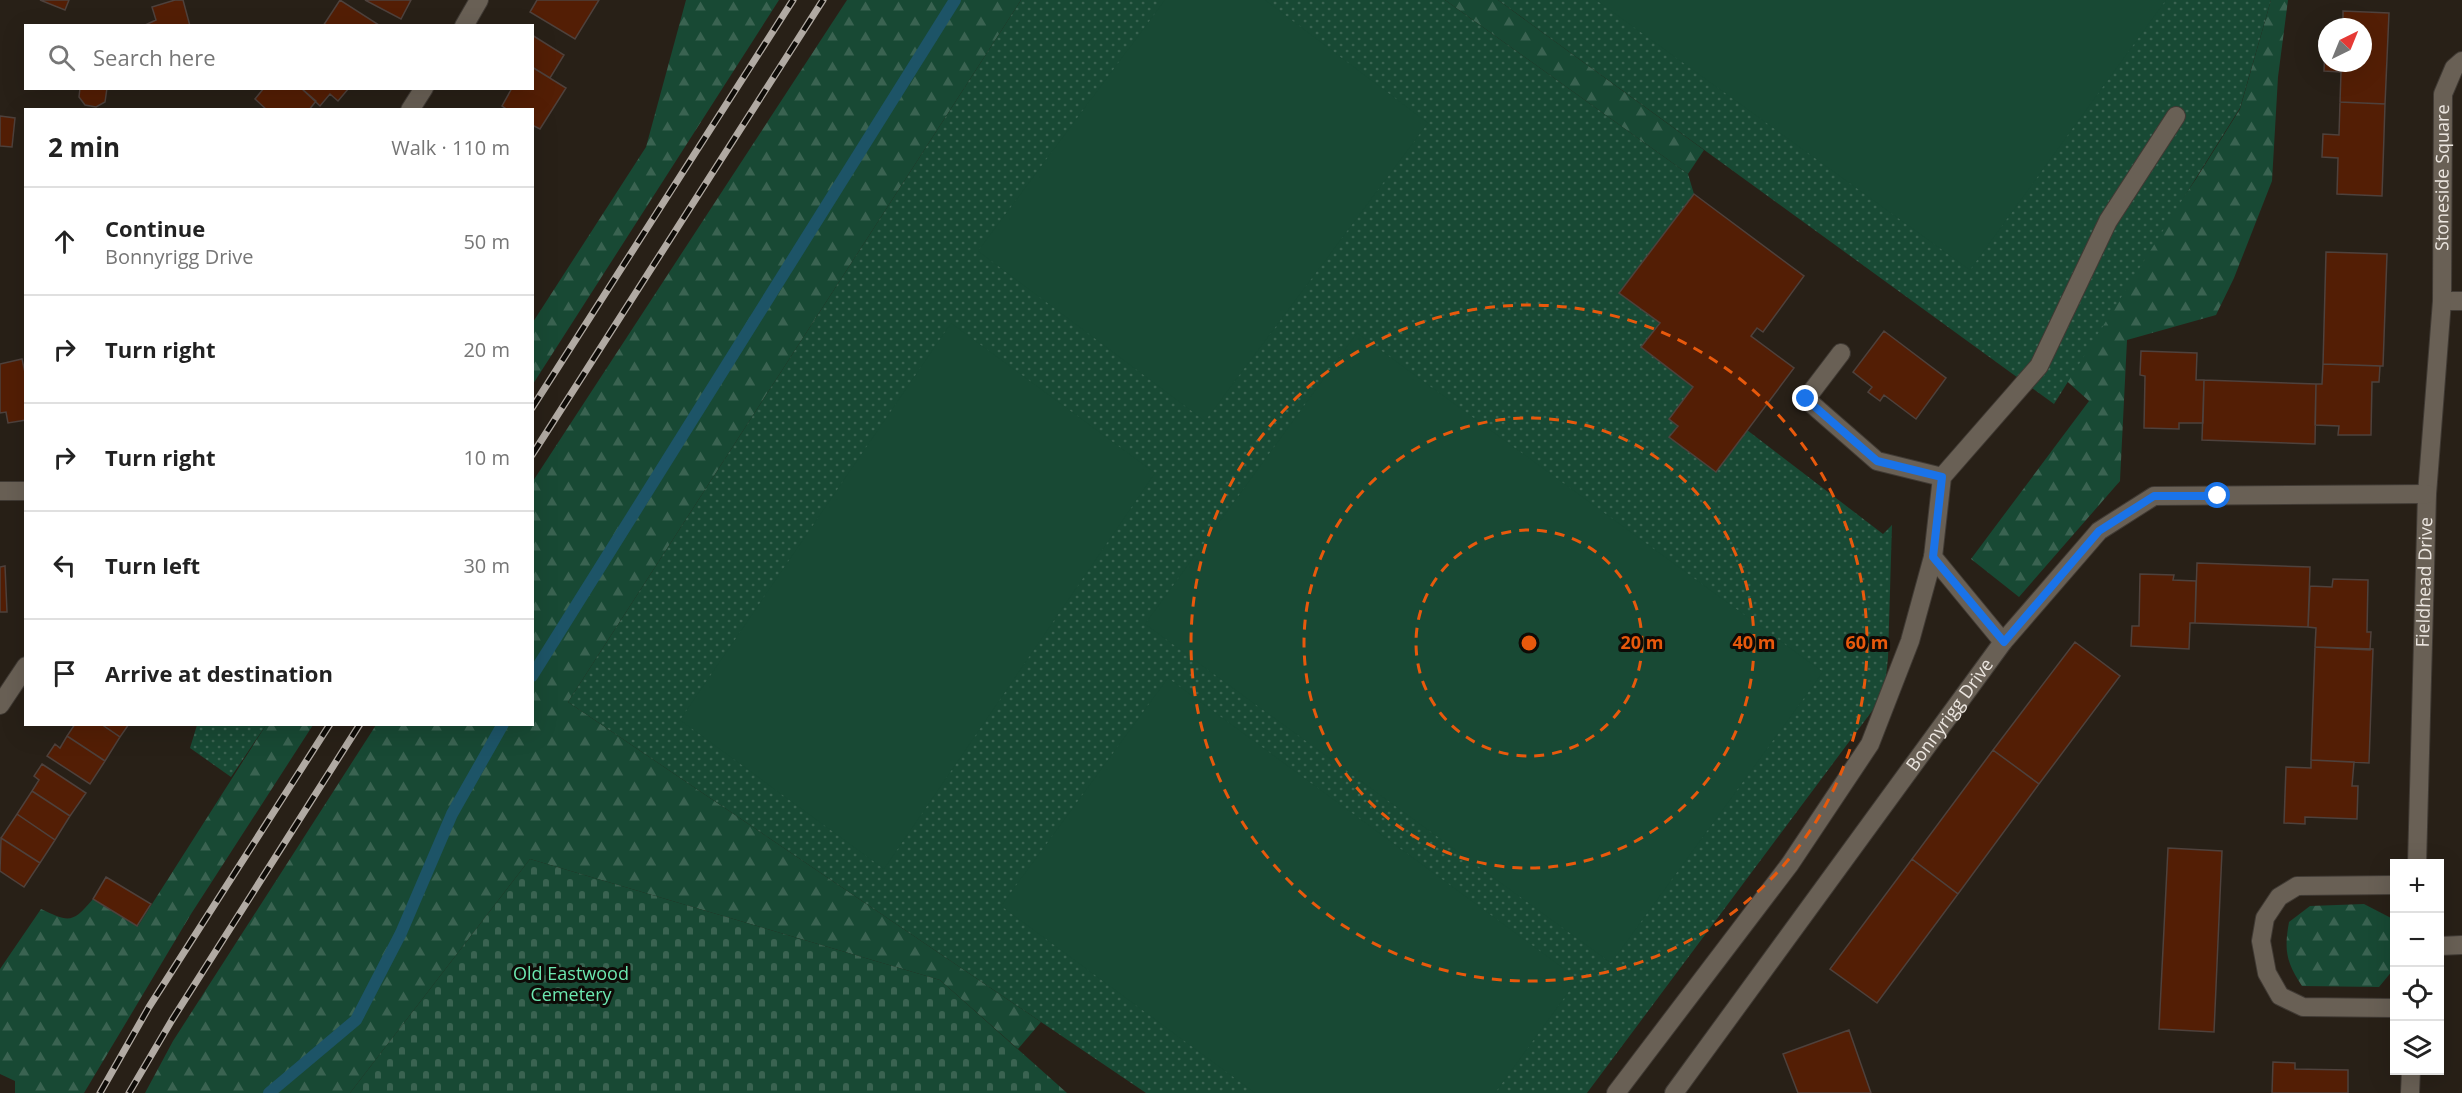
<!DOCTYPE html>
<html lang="en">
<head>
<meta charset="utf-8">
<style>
  body { margin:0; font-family:"Open Sans",sans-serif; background:#f6f6f6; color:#222 }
  .controls { position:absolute; right:18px; bottom:18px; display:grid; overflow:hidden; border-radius:0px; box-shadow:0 6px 24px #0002 }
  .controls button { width:54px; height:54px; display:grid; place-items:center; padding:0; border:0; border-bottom:2px solid #e0e0e0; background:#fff; color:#222; font:30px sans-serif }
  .compass { position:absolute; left:2318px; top:18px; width:54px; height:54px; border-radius:50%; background:#fff; box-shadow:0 6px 24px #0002; rotate:43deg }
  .stop { position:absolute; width:18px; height:18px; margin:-14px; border:4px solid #1a73e8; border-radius:50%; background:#fff }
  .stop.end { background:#1a73e8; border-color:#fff; box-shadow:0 2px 6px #0008 }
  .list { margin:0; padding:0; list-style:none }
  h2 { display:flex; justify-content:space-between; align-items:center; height:78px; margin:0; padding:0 24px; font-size:26px }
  h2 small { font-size:20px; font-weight:400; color:#767676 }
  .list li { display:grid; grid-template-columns:39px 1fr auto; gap:18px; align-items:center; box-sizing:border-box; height:108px; padding:0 24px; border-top:2px solid #e0e0e0 }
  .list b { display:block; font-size:22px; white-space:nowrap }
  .list p { margin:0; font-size:20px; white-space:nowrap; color:#767676 }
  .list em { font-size:20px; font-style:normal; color:#767676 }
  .icon { flex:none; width:33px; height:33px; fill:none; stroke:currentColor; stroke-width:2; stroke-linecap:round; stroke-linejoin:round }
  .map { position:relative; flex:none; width:2462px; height:1093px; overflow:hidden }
  .search { position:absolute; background:#fff; box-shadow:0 6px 24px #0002; left:24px; top:24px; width:510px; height:66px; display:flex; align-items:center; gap:15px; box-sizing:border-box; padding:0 21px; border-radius:0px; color:#767676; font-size:22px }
  .panel { position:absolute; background:#fff; box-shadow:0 6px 24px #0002; left:24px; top:108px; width:510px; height:618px; border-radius:0px }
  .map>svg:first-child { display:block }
  .forest { fill:url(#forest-firs) }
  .cemetery { fill:url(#cemetery-stones) }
  .park { fill:url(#park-dots) }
  .pitch { fill:#184934 }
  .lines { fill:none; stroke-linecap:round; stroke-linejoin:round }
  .stream { stroke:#1d5467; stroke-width:12 }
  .building { fill:#531e05; stroke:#4e413c; stroke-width:1.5 }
  .minor-casing { stroke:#403a34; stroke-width:20 }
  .minor { stroke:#696055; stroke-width:18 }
  .rail-casing { stroke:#b1aaa3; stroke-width:7 }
  .rail { stroke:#0e0b07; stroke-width:4.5; stroke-dasharray:14; stroke-linecap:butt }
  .route { stroke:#1a73e8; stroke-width:8 }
  .ring { fill:none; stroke:#e8590c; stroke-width:3; stroke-dasharray:10 8 }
  .labels { text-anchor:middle; stroke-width:6; stroke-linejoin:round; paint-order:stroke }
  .street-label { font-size:18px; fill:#ece6e0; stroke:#0e0b07 }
  .park-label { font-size:18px; fill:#6ce8b0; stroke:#0e0b07 }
  .centre { fill:#e8590c; stroke:#0e0b07; stroke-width:3 }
  .ring-label { font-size:18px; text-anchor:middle; font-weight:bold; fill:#e8590c; stroke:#0e0b07; stroke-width:6; stroke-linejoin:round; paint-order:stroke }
</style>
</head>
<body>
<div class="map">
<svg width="2462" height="1093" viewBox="0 0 2462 1093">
  <defs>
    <pattern id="forest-firs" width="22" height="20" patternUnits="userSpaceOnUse" patternTransform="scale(1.5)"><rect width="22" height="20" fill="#184934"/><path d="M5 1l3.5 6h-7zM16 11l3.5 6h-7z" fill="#3a6351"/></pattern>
    <pattern id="cemetery-stones" width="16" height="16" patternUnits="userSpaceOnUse" patternTransform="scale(1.5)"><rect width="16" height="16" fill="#184934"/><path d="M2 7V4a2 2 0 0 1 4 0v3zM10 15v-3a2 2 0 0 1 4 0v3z" fill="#3a6351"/></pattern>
    <pattern id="park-dots" width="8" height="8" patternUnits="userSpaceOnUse" patternTransform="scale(1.5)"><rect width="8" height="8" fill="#184934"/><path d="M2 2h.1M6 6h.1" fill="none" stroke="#3a6351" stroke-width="1.8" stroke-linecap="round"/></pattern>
  </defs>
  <rect width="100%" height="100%" fill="#282017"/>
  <path class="forest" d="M686,0H779L533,384V322L646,147Z
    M847,0H1021L568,702L1041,1022L1018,1049L940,980L530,859L350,1093H145L173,1041L376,725L532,724L533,481Z
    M1445,0H1498L1704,150L1688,174Z
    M2271,0H2288L2278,77L2272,181L2234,278L2216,315L2127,340L2120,481L2019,597L1971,559L2089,401L2060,375L2196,179L2240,109Z
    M266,725H313L191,914L84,1093H15V1081L0,1074V969L41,909C69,922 72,924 93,899L138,926Z
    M2364,904L2393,919V970L2379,987L2302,986C2286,962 2284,950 2289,922L2310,906Z"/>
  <path class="cemetery" d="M530,859L940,980L1067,1093H350Z"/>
  <path class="park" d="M1021,0H1445L1688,174L1694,194L1620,293L1660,323L1642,348L1693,387L1669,419L1678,426L1670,437L1747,430L1883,534L1892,525L1888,658L1884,695L1587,1093H1146L568,702Z
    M1498,0H2271L2240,108L2054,404Z
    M197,725V724L266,725L231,777L190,748Z"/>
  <path class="pitch" d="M1165,0H1265L1428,123L1205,421L978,251Z
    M1596,0H2166L1970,270Z
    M951,323L1155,473L884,869L680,720Z
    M1357,333L1823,672L1611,963L1145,624Z
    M1168,678L1578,979L1495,1093H1255L1001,906Z"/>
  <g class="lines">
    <path class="stream" d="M532,676L955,0
      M269,1093L356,1020L401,933L452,814L503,724"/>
  </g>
  <path class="building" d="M40,0H69L65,10Z
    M175,0H183L190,26H143L156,20L152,7Z
    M340,0L379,25L323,26Z
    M365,0H411L401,19Z
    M537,0H599L575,39L530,12Z
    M2343,11L2389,13L2385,104L2340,102L2341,72L2324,71L2325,46H2327V63H2363V27H2343Z
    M532,35L564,55L550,78L532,67Z
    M532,67L566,88L540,129L532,125V110H508L502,106L512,88H532Z
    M80,88H107L105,102L96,107L85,105L79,97Z
    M264,88H301L316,101L309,110H267L255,99Z
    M301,88H349L338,101L330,94L320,106Z
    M2340,102L2385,104L2382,196L2337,194L2338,158L2322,157L2323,134L2339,135Z
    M0,116L15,118L12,147L0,146Z
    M1694,194L1804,276L1763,332L1757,328L1751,336L1794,368L1716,472L1669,437L1678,426L1669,419L1693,387L1641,347L1660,323L1619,293Z
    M2326,252L2387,254L2383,366L2323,364Z
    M1884,331L1946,378L1916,419L1884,395L1880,401L1868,392L1872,387L1853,372Z
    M2141,351L2197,353L2196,380H2204L2203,423H2179V429L2144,428L2145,376L2140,375Z
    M22,359L26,377V420L8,423L6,412L0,413V364Z
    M2323,364L2380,366L2379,382H2372L2371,435H2338L2339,426L2315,425L2316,384H2322Z
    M2204,380L2316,384L2315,444L2202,440Z
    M2197,563L2310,567L2308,627L2195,623Z
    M5,566L7,612H0V567Z
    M2140,574L2174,575L2173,580L2196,581L2195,623H2190L2189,649L2131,646L2132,626H2139Z
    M2333,579L2368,580L2367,632H2371L2370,650L2315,647L2316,628L2308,627L2310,586L2332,587Z
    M2075,642L2120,676L2039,784L1993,750Z
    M2315,647L2373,649L2369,763L2311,760Z
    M75,724H101L120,737L105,761L67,736Z
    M101,724H129L120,737Z
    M67,736L105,761L90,784L47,756L55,744L60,748Z
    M1993,750L2039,784L1958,894L1912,859Z
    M2311,760L2354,762L2352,786H2358L2357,819L2305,817V824L2284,823L2286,767L2311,768Z
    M42,764L86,793L70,816L32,791L39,780L34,776Z
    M32,791L70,816L55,840L17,814Z
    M17,814L55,840L40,863L1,838Z
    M1,838L40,863L24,887L0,871Z
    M2168,848L2222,851L2214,1032L2159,1029Z
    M1912,859L1958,894L1877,1003L1830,969Z
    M106,877L151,904L137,926L93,899Z
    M1849,1030L1871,1093H1798L1783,1054Z
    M2273,1062L2295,1063V1069L2348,1070V1093H2272Z"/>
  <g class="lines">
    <g class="minor-casing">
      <g id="minor">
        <path d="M464,26L479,0"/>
        <path d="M410,110L424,88"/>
        <path d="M2442,301H2462"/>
        <path d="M1841,353L1806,399L1877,461L1942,477"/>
        <path d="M0,491H26"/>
        <path d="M2003,642L1933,557L1942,477L2039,366L2108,221L2176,116"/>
        <path d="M0,705L26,666"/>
        <path id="s1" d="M2417,864L2427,494L2442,301L2443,94L2454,68L2462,61"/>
        <path d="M2394,885L2297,886L2279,897L2265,918L2261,941L2267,973L2280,996L2303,1007L2394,1008"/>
        <path d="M2440,946L2462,945"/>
        <path d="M1616,1093L1790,864L1870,744L1910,641L1933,557"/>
        <path id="s2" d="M1674,1093L2003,642L2099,531L2154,496L2427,494"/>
        <path d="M2410,1093L2411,1070"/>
      </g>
    </g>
    <use href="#minor" class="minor"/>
    <g class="rail-casing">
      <path id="rail" d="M532,408L793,0
        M532,455L823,0
        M100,1093L149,1007L330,724
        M129,1093L172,1020L360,724"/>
    </g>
    <use href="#rail" class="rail"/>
  </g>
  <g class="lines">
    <path class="route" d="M1806,399L1877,461L1942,477L1933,557L2004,642L2099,531L2154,496H2218"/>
  </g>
  <g class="ring">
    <circle cx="1529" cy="643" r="113"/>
    <circle cx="1529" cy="643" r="225"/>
    <circle cx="1529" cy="643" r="338"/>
  </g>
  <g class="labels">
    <g class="street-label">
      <text dy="6" stroke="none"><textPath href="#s1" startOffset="687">Stoneside Square</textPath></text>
      <text dy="6" stroke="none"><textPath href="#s1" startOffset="282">Fieldhead Drive</textPath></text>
      <text dy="6" stroke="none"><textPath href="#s2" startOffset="468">Bonnyrigg Drive</textPath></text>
    </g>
    <g class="park-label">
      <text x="571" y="980">Old Eastwood<tspan x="571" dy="21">Cemetery</tspan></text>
    </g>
  </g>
  <circle cx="1529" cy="643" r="9" class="centre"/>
  <g class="ring-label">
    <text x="1642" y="649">20 m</text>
    <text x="1754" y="649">40 m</text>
    <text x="1867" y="649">60 m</text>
  </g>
</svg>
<div class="controls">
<button>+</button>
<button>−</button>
<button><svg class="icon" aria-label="locate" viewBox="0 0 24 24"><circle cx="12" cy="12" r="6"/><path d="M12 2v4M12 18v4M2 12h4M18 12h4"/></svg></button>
<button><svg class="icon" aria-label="layers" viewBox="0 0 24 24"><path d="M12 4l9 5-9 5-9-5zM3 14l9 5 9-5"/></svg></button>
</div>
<svg class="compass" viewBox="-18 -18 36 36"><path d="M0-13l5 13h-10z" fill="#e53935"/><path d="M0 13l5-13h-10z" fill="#767676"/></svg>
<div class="stop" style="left:2218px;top:496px"></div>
<div class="stop end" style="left:1806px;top:399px"></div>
<div class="search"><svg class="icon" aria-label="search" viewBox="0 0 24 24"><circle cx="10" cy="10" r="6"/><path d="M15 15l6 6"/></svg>Search here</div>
<section class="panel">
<h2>2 min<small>Walk · 110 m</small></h2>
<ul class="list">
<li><svg class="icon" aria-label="ahead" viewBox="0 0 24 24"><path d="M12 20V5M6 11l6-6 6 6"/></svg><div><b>Continue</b><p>Bonnyrigg Drive</p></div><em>50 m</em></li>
<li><svg class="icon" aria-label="right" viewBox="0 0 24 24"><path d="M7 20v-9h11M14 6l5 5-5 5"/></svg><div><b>Turn right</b></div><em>20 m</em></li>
<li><svg class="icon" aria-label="right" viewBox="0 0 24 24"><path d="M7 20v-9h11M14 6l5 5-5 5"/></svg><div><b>Turn right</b></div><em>10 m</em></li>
<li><svg class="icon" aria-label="left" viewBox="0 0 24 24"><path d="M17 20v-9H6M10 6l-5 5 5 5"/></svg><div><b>Turn left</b></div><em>30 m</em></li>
<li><svg class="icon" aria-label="arrive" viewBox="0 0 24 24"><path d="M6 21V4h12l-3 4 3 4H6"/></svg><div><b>Arrive at destination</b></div></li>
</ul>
</section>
</div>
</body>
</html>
